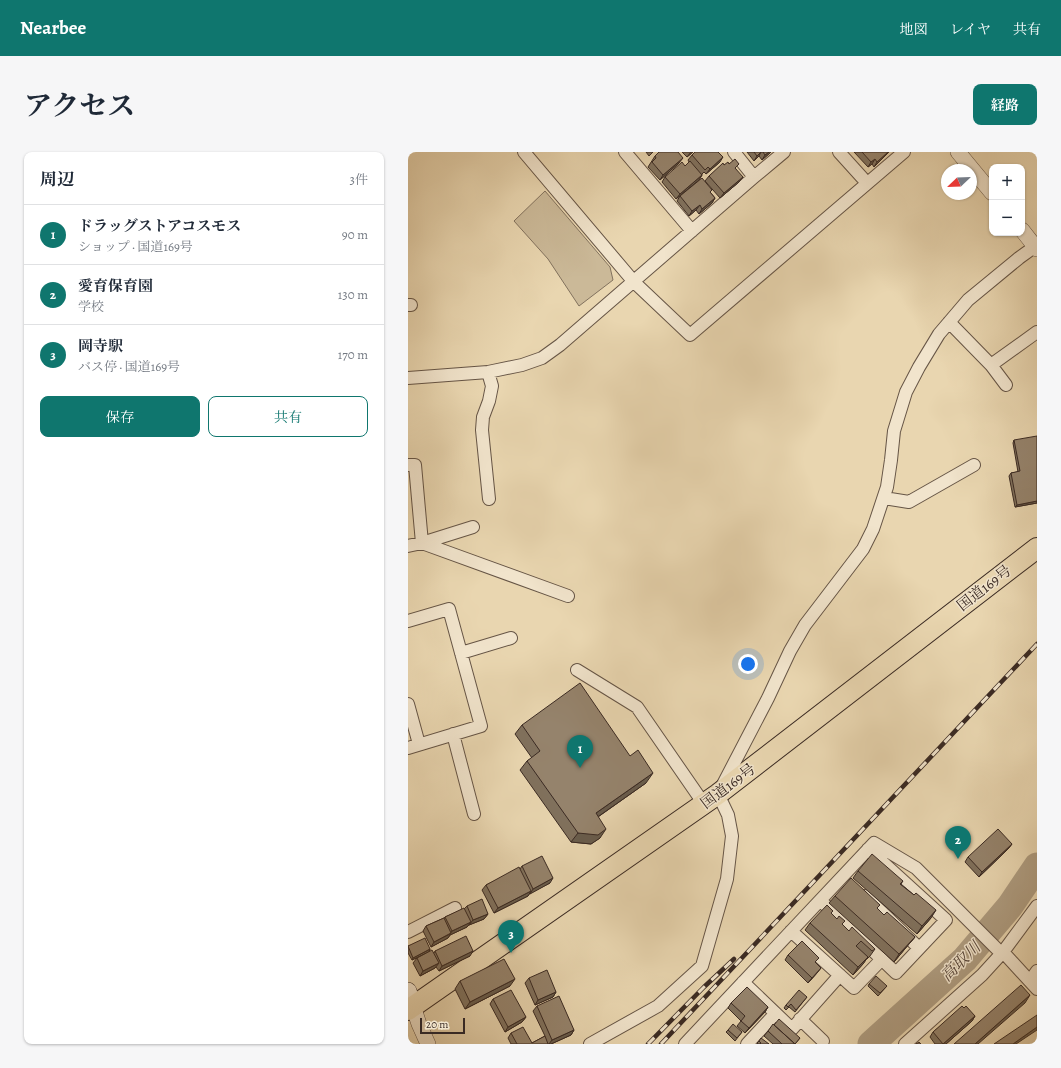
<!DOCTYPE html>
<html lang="ja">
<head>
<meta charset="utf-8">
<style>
  body { margin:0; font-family:Alegreya,"Noto Serif JP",serif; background:#f6f6f7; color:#1f2937 }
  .controls { position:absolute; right:12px; top:12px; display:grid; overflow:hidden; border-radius:8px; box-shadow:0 1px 3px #0004 }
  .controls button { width:36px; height:36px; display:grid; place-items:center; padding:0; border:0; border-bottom:1px solid #e0e1e3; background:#fff; color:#1f2937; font:20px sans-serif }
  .compass { position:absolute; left:533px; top:12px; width:36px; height:36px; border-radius:50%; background:#fff; box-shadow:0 1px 3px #0004; rotate:247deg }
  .scale { position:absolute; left:12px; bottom:10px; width:45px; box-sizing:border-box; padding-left:4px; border:2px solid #3a2a23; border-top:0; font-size:11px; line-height:14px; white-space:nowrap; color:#3a2a23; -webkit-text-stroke:3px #f1e4cc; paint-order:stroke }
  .you { position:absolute; left:340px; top:512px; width:14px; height:14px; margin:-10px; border:3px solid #fff; border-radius:50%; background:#1a73e8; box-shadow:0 0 0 6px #1a73e833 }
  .badge { display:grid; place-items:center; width:26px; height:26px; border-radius:50%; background:#0f766e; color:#fff; font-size:13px; font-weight:700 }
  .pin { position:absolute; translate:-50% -33px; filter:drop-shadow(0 1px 2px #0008) }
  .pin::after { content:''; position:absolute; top:21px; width:14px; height:12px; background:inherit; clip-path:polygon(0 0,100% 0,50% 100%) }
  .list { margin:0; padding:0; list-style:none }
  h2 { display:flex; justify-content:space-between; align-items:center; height:52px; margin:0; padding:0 16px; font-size:17px }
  h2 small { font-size:13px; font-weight:400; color:#747a83 }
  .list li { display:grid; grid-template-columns:26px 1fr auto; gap:12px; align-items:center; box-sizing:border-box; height:60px; padding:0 16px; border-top:1px solid #e0e1e3 }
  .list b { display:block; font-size:15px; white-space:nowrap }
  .list p { margin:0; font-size:13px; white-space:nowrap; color:#747a83 }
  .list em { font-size:13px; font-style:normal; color:#747a83 }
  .actions { display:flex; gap:8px; padding:12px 16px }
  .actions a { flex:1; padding:9px 0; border:1px solid #0f766e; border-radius:8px; text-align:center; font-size:14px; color:#0f766e }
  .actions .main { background:#0f766e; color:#fff }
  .map { position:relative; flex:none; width:629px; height:892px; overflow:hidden; border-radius:8px }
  header { display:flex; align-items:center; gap:24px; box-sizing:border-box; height:56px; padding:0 20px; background:#0f766e; color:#fff }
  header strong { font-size:19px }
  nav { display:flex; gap:22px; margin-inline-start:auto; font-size:14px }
  .intro { display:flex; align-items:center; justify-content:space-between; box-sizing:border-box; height:96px; padding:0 24px }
  h1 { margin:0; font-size:28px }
  .button { padding:10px 18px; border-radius:8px; background:#0f766e; color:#fff; font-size:14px; font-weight:700 }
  main { display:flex; gap:24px; padding:0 24px }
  aside { flex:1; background:#fff; border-radius:8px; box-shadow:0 1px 3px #0004 }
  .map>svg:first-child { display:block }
  .green { fill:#cbb998; stroke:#82725e }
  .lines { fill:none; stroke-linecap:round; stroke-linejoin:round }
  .river { stroke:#ae9c80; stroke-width:27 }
  .minor-casing { stroke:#665546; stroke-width:14 }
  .tertiary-casing { stroke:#665546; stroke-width:16 }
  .secondary-casing { stroke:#3a2a23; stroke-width:18 }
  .trunk-casing { stroke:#3a2a23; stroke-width:22 }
  .minor { stroke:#f1e4cc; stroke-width:12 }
  .tertiary { stroke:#f1e4cc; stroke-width:15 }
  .secondary { stroke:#f1e4cc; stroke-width:17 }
  .trunk { stroke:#e9d6b0; stroke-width:20 }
  .rail-casing { stroke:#3a2a23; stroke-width:4.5 }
  .rail { stroke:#f1e4cc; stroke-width:3; stroke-dasharray:9; stroke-linecap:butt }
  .wall { fill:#80715d; stroke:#3a2a23 }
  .shaded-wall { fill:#685c4c; stroke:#3a2a23 }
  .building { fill:#95836c; stroke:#3a2a23 }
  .labels { text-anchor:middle; stroke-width:3; stroke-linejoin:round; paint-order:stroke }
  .street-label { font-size:15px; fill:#3a2a23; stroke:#f1e4cc }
  .water-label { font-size:16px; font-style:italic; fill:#57463a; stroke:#f1e4cc }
</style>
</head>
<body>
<header>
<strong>Nearbee</strong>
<nav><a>地図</a><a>レイヤ</a><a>共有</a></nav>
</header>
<div class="intro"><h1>アクセス</h1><a class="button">経路</a></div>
<main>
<aside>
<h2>周辺<small>3件</small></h2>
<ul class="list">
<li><span class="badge">1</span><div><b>ドラッグストアコスモス</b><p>ショップ · 国道169号</p></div><em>90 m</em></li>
<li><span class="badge">2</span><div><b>愛育保育園</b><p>学校</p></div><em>130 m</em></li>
<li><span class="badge">3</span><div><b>岡寺駅</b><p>バス停 · 国道169号</p></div><em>170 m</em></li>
</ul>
<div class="actions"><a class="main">保存</a><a>共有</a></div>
</aside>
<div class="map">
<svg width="629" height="892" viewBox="0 0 629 892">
  <rect width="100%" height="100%" fill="#e9d6b0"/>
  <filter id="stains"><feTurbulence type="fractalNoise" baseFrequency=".005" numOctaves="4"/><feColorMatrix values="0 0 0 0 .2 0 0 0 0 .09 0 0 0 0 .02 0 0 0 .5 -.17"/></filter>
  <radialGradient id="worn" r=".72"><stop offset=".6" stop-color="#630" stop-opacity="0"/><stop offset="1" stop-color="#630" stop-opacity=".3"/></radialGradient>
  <path class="green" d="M137,39L202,115L205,128L171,154L140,107L106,69Z"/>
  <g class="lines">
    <path class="river" d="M463,892L557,807L602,754L629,714"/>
    <g class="minor-casing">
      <path id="minor" d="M116,0L226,130L282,183L496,0
        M217,0L284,79
        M326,0L346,25
        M431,0L459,31
        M0,153H3
        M541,170L583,213L598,233
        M583,213L629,180
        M80,220L84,234L81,249L75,265L74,278L81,347
        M0,226L80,220L114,213L134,206L152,193L346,25L376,0
        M0,313H7L14,391L65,375
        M476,346L501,350L566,313
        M0,394L14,391L160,444
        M0,469L41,457L73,574L0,596
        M53,501L103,486
        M169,518L229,555L296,652
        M0,552L11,592
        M45,582L66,662
        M457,744L511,796
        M413,749L488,821L538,768L460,697
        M383,779L446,836L474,807
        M0,780L47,756
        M622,829L629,819
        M335,830L384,877L432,823
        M392,867L415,889
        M182,892L250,854L294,814L319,727L324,684L320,663L310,642L360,546L382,499L397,473L455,397L465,377L479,335L483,308L486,279L498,240L511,215L531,182L560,148L611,106L629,93
        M277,892L466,691L508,716L589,797L595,800L629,837
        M339,892L367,862
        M497,892L574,823L595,800L629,754"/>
    </g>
    <g class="tertiary-casing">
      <path id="tertiary" d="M550,0L584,41
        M614,78L629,97
        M5,854L11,872L20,892"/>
    </g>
    <g class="secondary-casing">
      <path id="secondary" d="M0,839L5,854"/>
    </g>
    <g class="trunk-casing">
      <path id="trunk" d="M0,858L310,642L629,396"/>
    </g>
    <use href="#minor" class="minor"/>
    <use href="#tertiary" class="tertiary"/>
    <use href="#secondary" class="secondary"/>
    <use href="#trunk" class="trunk"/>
    <g class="rail-casing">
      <path id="rail" d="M240,892L296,835L326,807
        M253,892L629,492"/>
    </g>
    <use href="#rail" class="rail"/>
  </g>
  <path class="wall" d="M238,0H245L241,4Z
    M274,0H285L279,5Z
    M339,0H363L354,8L351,4L346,9Z
    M446,0H481L466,15L464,12L460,15Z
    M284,3L312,10L298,22L296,20L294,22V23L291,28L268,47L254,30L257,25L277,14L281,10L280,8Z
    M247,4L271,11L252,28L240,15Z
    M321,12L328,17L331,30L312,46L297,29L301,24L316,13Z
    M302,40L307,46L304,51L291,62L288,58L281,64L269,49L272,44Z
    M606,288L629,351L607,355L601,324L603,321L610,320L605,291Z
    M114,573L238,631L190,665L192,686L183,692L163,690L112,618L119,609L124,606L107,582Z
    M604,692L600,697L571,725L557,710L560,705Z
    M114,714L142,731L122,741L120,744L86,761L74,738L78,733L112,717Z
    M450,719L495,729L493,732L506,743L523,766L509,782L445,726Z
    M427,744L472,753L469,756L476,763L507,785L501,792L486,810L421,751Z
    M59,754L80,762L76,767L61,773L59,775L42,783L40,786L23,795L15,779L18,774L36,766L37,765L56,757Z
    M423,761L441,779L467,797L462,804L459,807V806L455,812L445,823L397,778L402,771Z
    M0,794L22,797L21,800L26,801L27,799L62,804L31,819L28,815L27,816L12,824L5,811L9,806L20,800L4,808L0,801Z
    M380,803L407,811L409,821L400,831L377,808Z
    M121,826L148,840L145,845L127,853L117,831Z
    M52,829L102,834L57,857L47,837Z
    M461,832L479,834L470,844L460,834Z
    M399,845L387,860L381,855L378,858L376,856L378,853Z
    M85,847L118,865L114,870L97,880L82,852Z
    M323,851L360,855L357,860L337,881L329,874L333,869L320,856Z
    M129,854L166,878L163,883L143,892H103L100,886L103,881L124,891L137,884L125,859Z
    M556,856L567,864L564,869L538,892H527L522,885L525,880Z
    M320,878L334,880L327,889L318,880Z
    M360,879L392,886L387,892H365L356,884Z
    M351,889L361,892H350L349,891Z"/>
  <path class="shaded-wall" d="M283,0H285L279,5Z
    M353,0L351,4L346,9L349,4Z
    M361,0H363L354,8L357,3Z
    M480,0H481L466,15L469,10Z
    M315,5L312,10L298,22L302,17Z
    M275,6L271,11L252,28L255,23Z
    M467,7L464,12L460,15L463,10Z
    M294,23L291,28L268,47L272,42Z
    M335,25L331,30L312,46L316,41Z
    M307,46L304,51L291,62L294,57Z
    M292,53L288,58L281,64L284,59Z
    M629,349V351L607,355L609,353Z
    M245,621L238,631L181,671L188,661Z
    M198,677L192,686L183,692L163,690L170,681Z
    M604,692L600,697L571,725L574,720Z
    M145,726L142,731L122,742L125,737Z
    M123,739L120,744L86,761L90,756Z
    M528,758L523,766L509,782L514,774Z
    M80,762L76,767L61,773L65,768Z
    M63,770L59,775L42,783L40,786L23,795L26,790L42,782L44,779Z
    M507,785L501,792L486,810L491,802Z
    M22,797L21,800L4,808L5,806Z
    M65,799L62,804L31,819L34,814Z
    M460,805L455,812L445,823L450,815Z
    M31,811L27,816L12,824L15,819Z
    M413,816L409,821L400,831L404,826Z
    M107,827L102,834L57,857L62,850Z
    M148,840L145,845L127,853L130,848Z
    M622,843L617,851L570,892H567Z
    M360,855L357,860L337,881L341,876Z
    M567,864L564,869L538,892H535Z
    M118,865L114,870L97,880L100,875Z
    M629,875V878L608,892H605Z
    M166,878L163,883L143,892H141L144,888Z"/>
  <path class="building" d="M251,0H270L275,6L255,23L244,10L248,6L247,4Z
    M287,0H310L315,5L302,17L300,15L297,18L284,3Z
    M346,0H353L349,4Z
    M355,0H361L357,3Z
    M454,0H480L469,10L467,7L463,10Z
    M327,7L331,12L327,16L335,25L316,41L301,24L315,11L316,13L320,10L321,12Z
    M282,9L294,23L272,42L257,25L274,10L277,14Z
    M294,26L304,38L302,40L307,46L294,57L292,53L284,59L272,44Z
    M629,284V349L609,353L603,321L612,319L606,288Z
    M172,531L222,604L230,598L245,621L188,661L198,677L190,683L170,681L119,609L132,599L114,573Z
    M590,677L604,692L574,720L560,705Z
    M464,702L495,729L492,732L506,743L508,741L528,758L514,774L450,719Z
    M134,704L145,726L125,737L114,714Z
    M111,715L123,739L90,756L78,733Z
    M443,726L472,753L469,756L476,763L479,760L507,785L491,802L427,744Z
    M74,747L80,762L65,768L59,754Z
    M419,753L425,759L423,761L429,767L431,764L437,769L434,772L441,779L444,775L467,797L464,799L453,789L448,794L460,805L450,815L402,771Z
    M56,756L63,770L44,779L37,765Z
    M36,766L43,781L26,790L18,774Z
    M58,784L65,799L34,814L27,799Z
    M17,786L22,797L5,806L0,794Z
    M394,789L411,806L407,810L413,816L404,826L380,803Z
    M24,798L31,811L15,819L9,806Z
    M96,807L107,827L62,850L52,829Z
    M139,818L148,840L130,848L121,826Z
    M468,824L479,834L472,841L461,832Z
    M613,833L622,843L567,892H546Z
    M339,835L360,855L341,876L333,869L337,864L323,851Z
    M103,838L118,865L100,875L85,847Z
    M391,838L399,845L388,858L383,852L380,855L378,853Z
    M151,844L166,878L144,888L129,854Z
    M554,854L556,856L558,854L567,864L535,892L525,880Z
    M629,863V875L605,892H586Z
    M371,867L392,886L387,892L366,873Z
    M325,872L334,880L329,886L320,878Z
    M365,872L386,891V892H374L360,879Z
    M115,875L124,891L137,884L140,892H109L103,881Z
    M353,886L361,892H352L353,891L351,889Z
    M511,890L513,892H508Z"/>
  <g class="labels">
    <g class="street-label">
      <text transform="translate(576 436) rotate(-38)" y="5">国道169号</text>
      <text transform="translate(320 634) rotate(-37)" y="5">国道169号</text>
    </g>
    <g class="water-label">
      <text transform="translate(552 809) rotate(-45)" y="6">高取川</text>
    </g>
  </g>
  <rect width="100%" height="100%" filter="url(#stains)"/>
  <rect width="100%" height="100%" fill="url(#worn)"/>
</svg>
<div class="controls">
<button>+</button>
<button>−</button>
</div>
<svg class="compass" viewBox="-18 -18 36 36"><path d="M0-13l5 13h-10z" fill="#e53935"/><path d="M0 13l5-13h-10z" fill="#747a83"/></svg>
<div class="scale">20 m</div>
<div class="you"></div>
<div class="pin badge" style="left:172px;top:616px">1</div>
<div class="pin badge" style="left:550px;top:707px">2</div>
<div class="pin badge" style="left:103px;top:801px">3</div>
</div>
</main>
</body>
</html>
